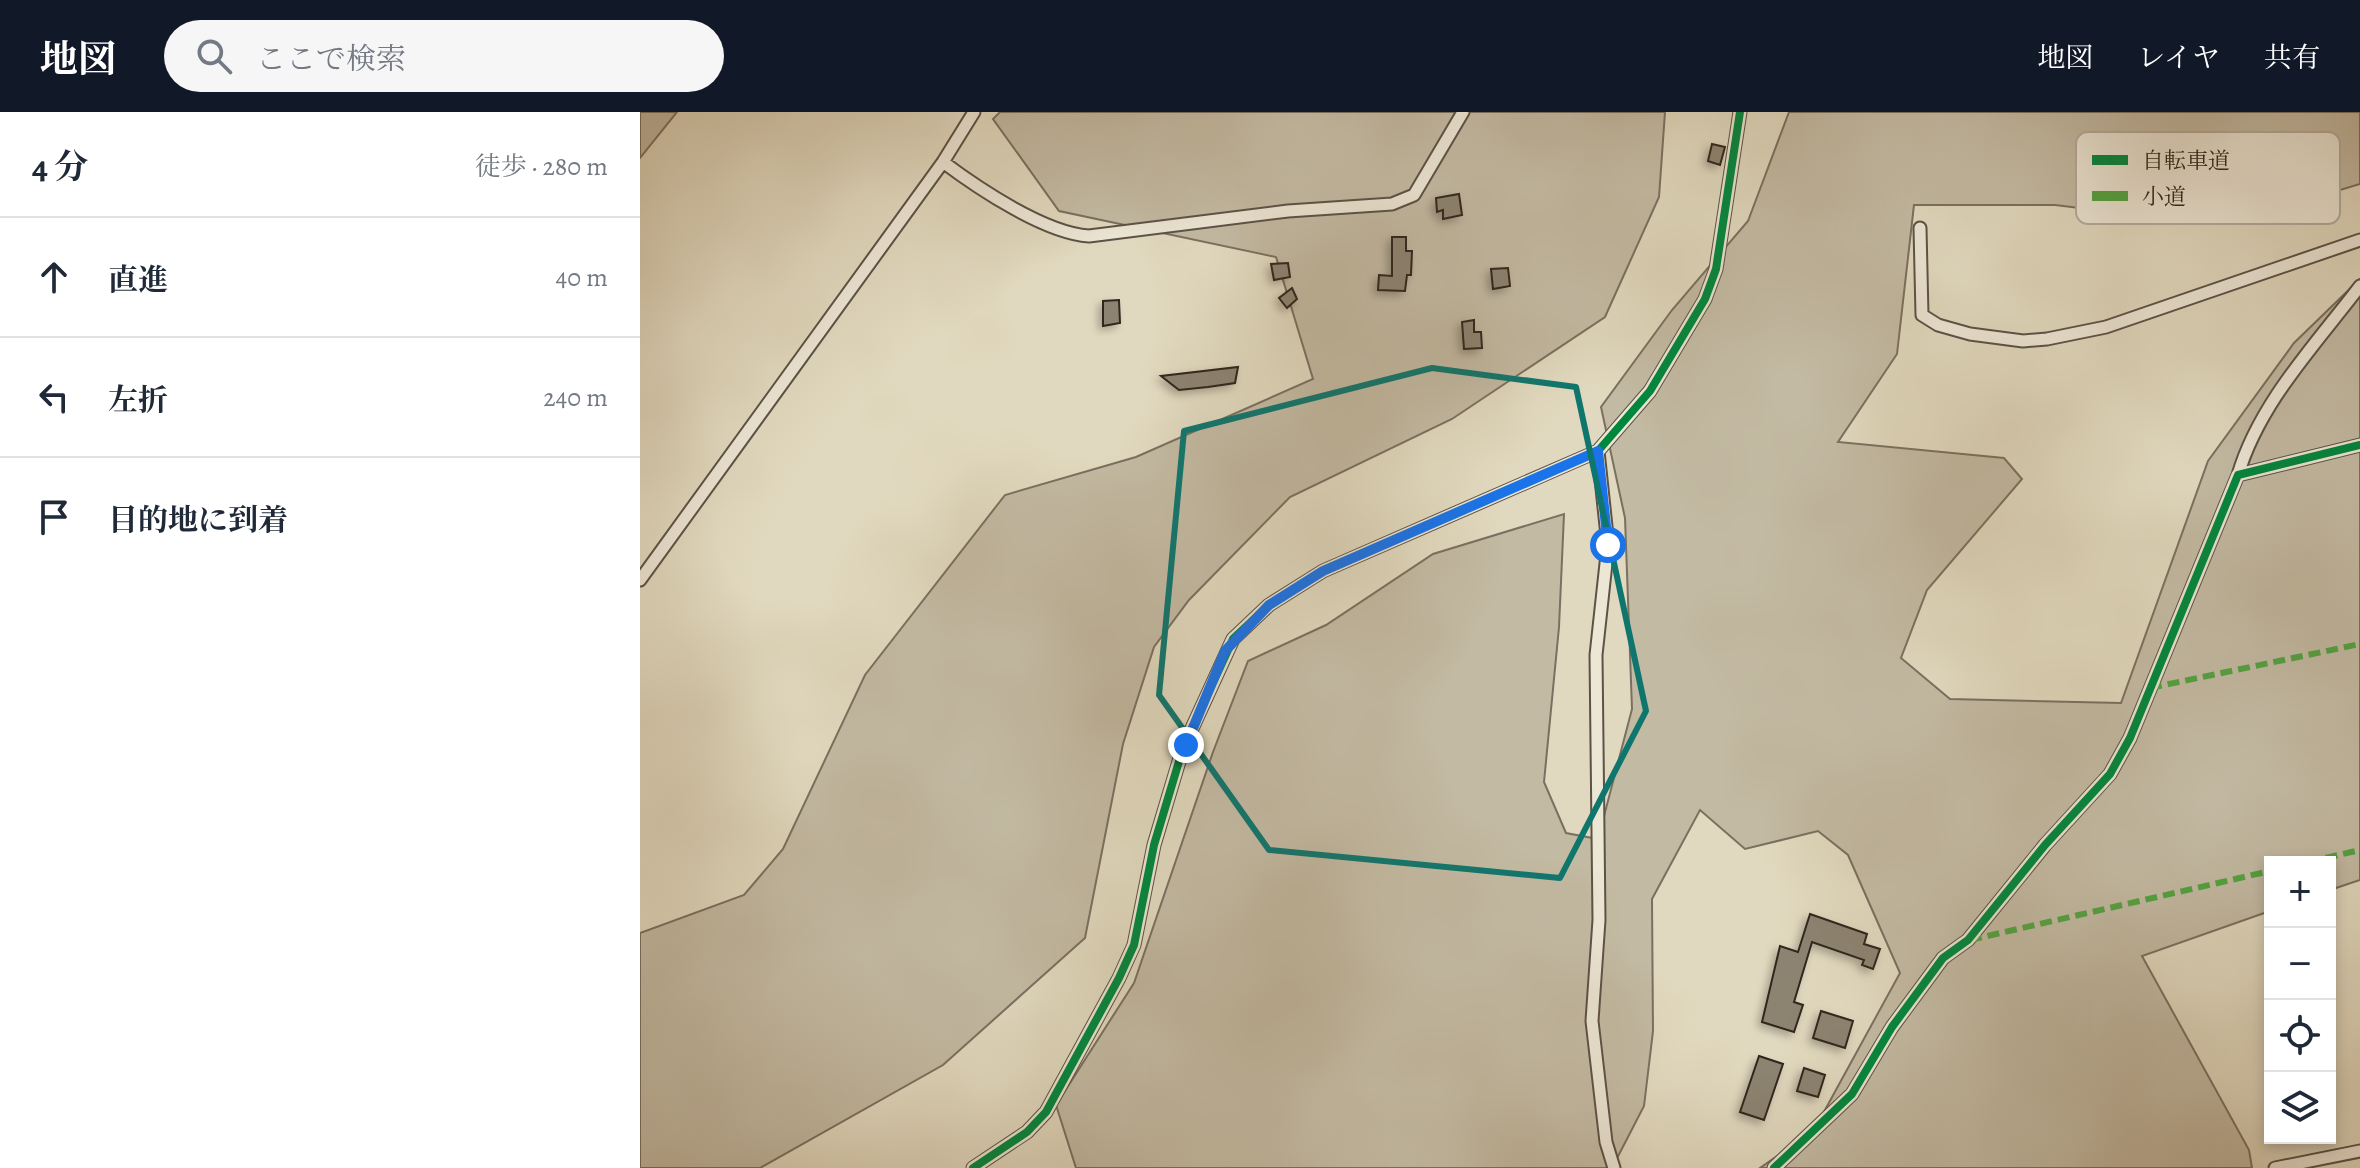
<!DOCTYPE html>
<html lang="ja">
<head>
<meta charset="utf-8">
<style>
  body { margin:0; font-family:Alegreya,"Noto Serif JP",serif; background:#f6f6f7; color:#1f2937 }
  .controls { position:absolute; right:24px; bottom:24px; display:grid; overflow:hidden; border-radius:0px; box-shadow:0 4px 12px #0003 }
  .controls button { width:72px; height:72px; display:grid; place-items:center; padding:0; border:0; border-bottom:2px solid #e0e1e3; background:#fff; color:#1f2937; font:40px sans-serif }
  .stop { position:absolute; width:24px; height:24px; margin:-18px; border:6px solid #1a73e8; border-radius:50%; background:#fff }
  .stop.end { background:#1a73e8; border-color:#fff; box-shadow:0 2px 8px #0008 }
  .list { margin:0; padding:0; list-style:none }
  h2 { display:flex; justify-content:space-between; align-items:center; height:104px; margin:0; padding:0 32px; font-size:34px }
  h2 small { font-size:26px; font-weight:400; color:#747a83 }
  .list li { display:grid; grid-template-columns:52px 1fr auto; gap:24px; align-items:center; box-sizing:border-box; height:120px; padding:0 32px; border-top:2px solid #e0e1e3 }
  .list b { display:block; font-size:30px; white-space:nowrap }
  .list em { font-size:26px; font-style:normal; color:#747a83 }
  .icon { flex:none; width:44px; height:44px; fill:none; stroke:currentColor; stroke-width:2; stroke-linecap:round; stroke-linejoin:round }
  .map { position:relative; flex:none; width:1720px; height:1056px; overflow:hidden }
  header { display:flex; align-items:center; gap:48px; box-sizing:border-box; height:112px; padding:0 40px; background:#111827; color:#fff }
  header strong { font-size:38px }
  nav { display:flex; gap:44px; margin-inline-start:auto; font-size:28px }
  .search { width:560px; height:72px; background:#f6f6f7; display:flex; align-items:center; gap:20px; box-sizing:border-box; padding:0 28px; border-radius:44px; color:#747a83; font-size:30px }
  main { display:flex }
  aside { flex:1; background:#fff }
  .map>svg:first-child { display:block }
  .green { fill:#c3baa3; stroke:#7a7060; stroke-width:2 }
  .building { fill:#8c8371; stroke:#30251d; stroke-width:2; filter:url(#shadow) }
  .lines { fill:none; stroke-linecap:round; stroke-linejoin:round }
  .street-casing { stroke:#5c5246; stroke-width:15 }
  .street { stroke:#ece6d5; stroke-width:11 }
  .quiet { stroke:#52a341; stroke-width:6; stroke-dasharray:12 6; stroke-linecap:butt }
  .cycleway-casing { stroke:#ece6d5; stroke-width:13 }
  .cycleway { stroke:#00873e; stroke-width:8 }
  .route { stroke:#1a73e8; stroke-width:10 }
  .marked { fill:none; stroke:#0f766e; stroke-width:6; stroke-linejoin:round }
  .key { fill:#ece6d5; stroke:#b4ac9e; stroke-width:2 }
  .key-label { font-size:22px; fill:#30251d }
</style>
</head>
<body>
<header>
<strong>地図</strong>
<div class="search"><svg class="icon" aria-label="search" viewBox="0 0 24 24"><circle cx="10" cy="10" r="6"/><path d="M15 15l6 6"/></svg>ここで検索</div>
<nav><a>地図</a><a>レイヤ</a><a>共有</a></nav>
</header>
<main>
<aside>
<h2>4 分<small>徒歩 · 280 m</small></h2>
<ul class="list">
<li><svg class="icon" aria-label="ahead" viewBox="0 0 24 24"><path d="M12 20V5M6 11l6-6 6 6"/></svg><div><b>直進</b></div><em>40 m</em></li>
<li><svg class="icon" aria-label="left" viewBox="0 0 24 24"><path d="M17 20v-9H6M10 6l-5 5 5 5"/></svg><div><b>左折</b></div><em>240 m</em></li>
<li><svg class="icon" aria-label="arrive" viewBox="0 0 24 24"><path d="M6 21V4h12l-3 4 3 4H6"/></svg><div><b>目的地に到着</b></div></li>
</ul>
</aside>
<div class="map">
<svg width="1720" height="1056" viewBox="0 0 1720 1056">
  <defs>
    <filter id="shadow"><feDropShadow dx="-4" dy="4" stdDeviation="4" flood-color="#0004"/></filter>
  </defs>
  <rect width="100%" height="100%" fill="#e1d9bf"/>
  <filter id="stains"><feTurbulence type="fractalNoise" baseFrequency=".0025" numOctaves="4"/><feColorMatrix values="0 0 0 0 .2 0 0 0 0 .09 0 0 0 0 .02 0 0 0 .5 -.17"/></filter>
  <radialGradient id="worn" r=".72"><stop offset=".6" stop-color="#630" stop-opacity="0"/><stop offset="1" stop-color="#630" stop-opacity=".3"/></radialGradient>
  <path class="green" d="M0,0H37L0,46Z
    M360,0H1025L1019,85L965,205L812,307L650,385L549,488L514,535L483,632L445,826L303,953L120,1056H0V821L104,783L143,737L225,563L365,383L496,345L673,267L636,145L419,99L353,7Z
    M1149,0H1720V72L1647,94L1538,108L1415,93H1274L1257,242L1198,330L1364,346L1382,367L1287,478L1261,546L1310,587L1481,591L1568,349L1654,231L1720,167V768L1690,778V750H1630V799L1502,844L1609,1038L1612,1056H1120L1174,1018L1260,861L1208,743L1178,719L1105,737L1060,698L1012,787L1013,919L1004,994L972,1056H436L416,993L494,871L573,640L608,549L686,513L793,442L924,402L919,515L904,670L926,721L958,727L992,597L985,406L961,295L1032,198L1108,109Z"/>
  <path class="building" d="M1072,32L1085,35L1080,53L1068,49Z
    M819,82L822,103L803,107V98L797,100L796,86Z
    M752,125H766V139H772L771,163H767L765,179L738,178L739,163L752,164Z
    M648,151L650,165L634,168L631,152Z
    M868,156L870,174L853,177L851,157Z
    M652,176L657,187L647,196L639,186Z
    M479,188L480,211L463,214V189Z
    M834,208V220H841L842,236L824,237L822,210Z
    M598,255L595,271L568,275L539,278L521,264Z
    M1170,802L1227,822L1224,832L1240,837L1233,857L1222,853L1224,848L1172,830L1154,890L1163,893L1154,920L1122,910L1140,834L1158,840Z
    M1181,899L1213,909L1205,936L1173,926Z
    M1119,944L1143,952L1124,1008L1100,1000Z
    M1164,956L1185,963L1178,985L1157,979Z"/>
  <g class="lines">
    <g class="street-casing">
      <path id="street" d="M303,50C339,77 405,121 449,124L648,99L752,92L774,83L823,0
        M1280,116L1282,203L1298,213L1330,222L1383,229L1407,227L1466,215L1720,128
        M958,339L968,433L956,543L959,808L952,909L966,1030L974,1056
        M1598,363C1619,291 1676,232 1720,174
        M0,468L303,50L334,0
        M333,1056L387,1020L406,1000L479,866L494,833L514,733L543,636L593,527L629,493L683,459L958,339L1010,279L1065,187L1076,157L1100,0
        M1134,1056L1212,982L1252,915L1303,846L1328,828L1405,733L1470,662L1490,626L1598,363L1720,333
        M1635,1056L1720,1039"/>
    </g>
    <use href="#street" class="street"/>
    <path class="quiet" d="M1510,576L1720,532
      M1668,750L1720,738
      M1330,828L1630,759"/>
    <g class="cycleway-casing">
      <path id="cycleway" d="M333,1056L387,1020L406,1000L479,866L494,833L514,733L543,636L593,527L629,493L683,459L958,339L1010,279L1065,187L1076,157L1100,0
        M1134,1056L1212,982L1252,915L1303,846L1328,828L1405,733L1470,662L1490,626L1598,363L1720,333"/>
    </g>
    <use href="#cycleway" class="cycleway"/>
  </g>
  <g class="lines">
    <path class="route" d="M546,633L585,539L629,493L683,459L958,339L968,433"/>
  </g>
  <path class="marked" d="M792,256L936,275L1006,599L920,766L629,738L519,583L544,319Z"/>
  <rect x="1436" y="20" width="264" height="92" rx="12" class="key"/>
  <rect x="1452" y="43" width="36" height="10" fill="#00873e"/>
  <rect x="1452" y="79" width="36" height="10" fill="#52a341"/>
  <g class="key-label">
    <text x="1502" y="56">自転車道</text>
    <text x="1502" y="92">小道</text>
  </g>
  <rect width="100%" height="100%" filter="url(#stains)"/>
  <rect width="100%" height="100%" fill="url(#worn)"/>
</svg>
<div class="controls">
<button>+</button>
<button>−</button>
<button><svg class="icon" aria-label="locate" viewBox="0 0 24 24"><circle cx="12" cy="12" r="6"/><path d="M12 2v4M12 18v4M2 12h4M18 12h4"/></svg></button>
<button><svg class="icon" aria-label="layers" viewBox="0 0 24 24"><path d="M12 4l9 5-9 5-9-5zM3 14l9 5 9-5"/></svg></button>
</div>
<div class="stop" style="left:968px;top:433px"></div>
<div class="stop end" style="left:546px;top:633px"></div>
</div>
</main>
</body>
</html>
